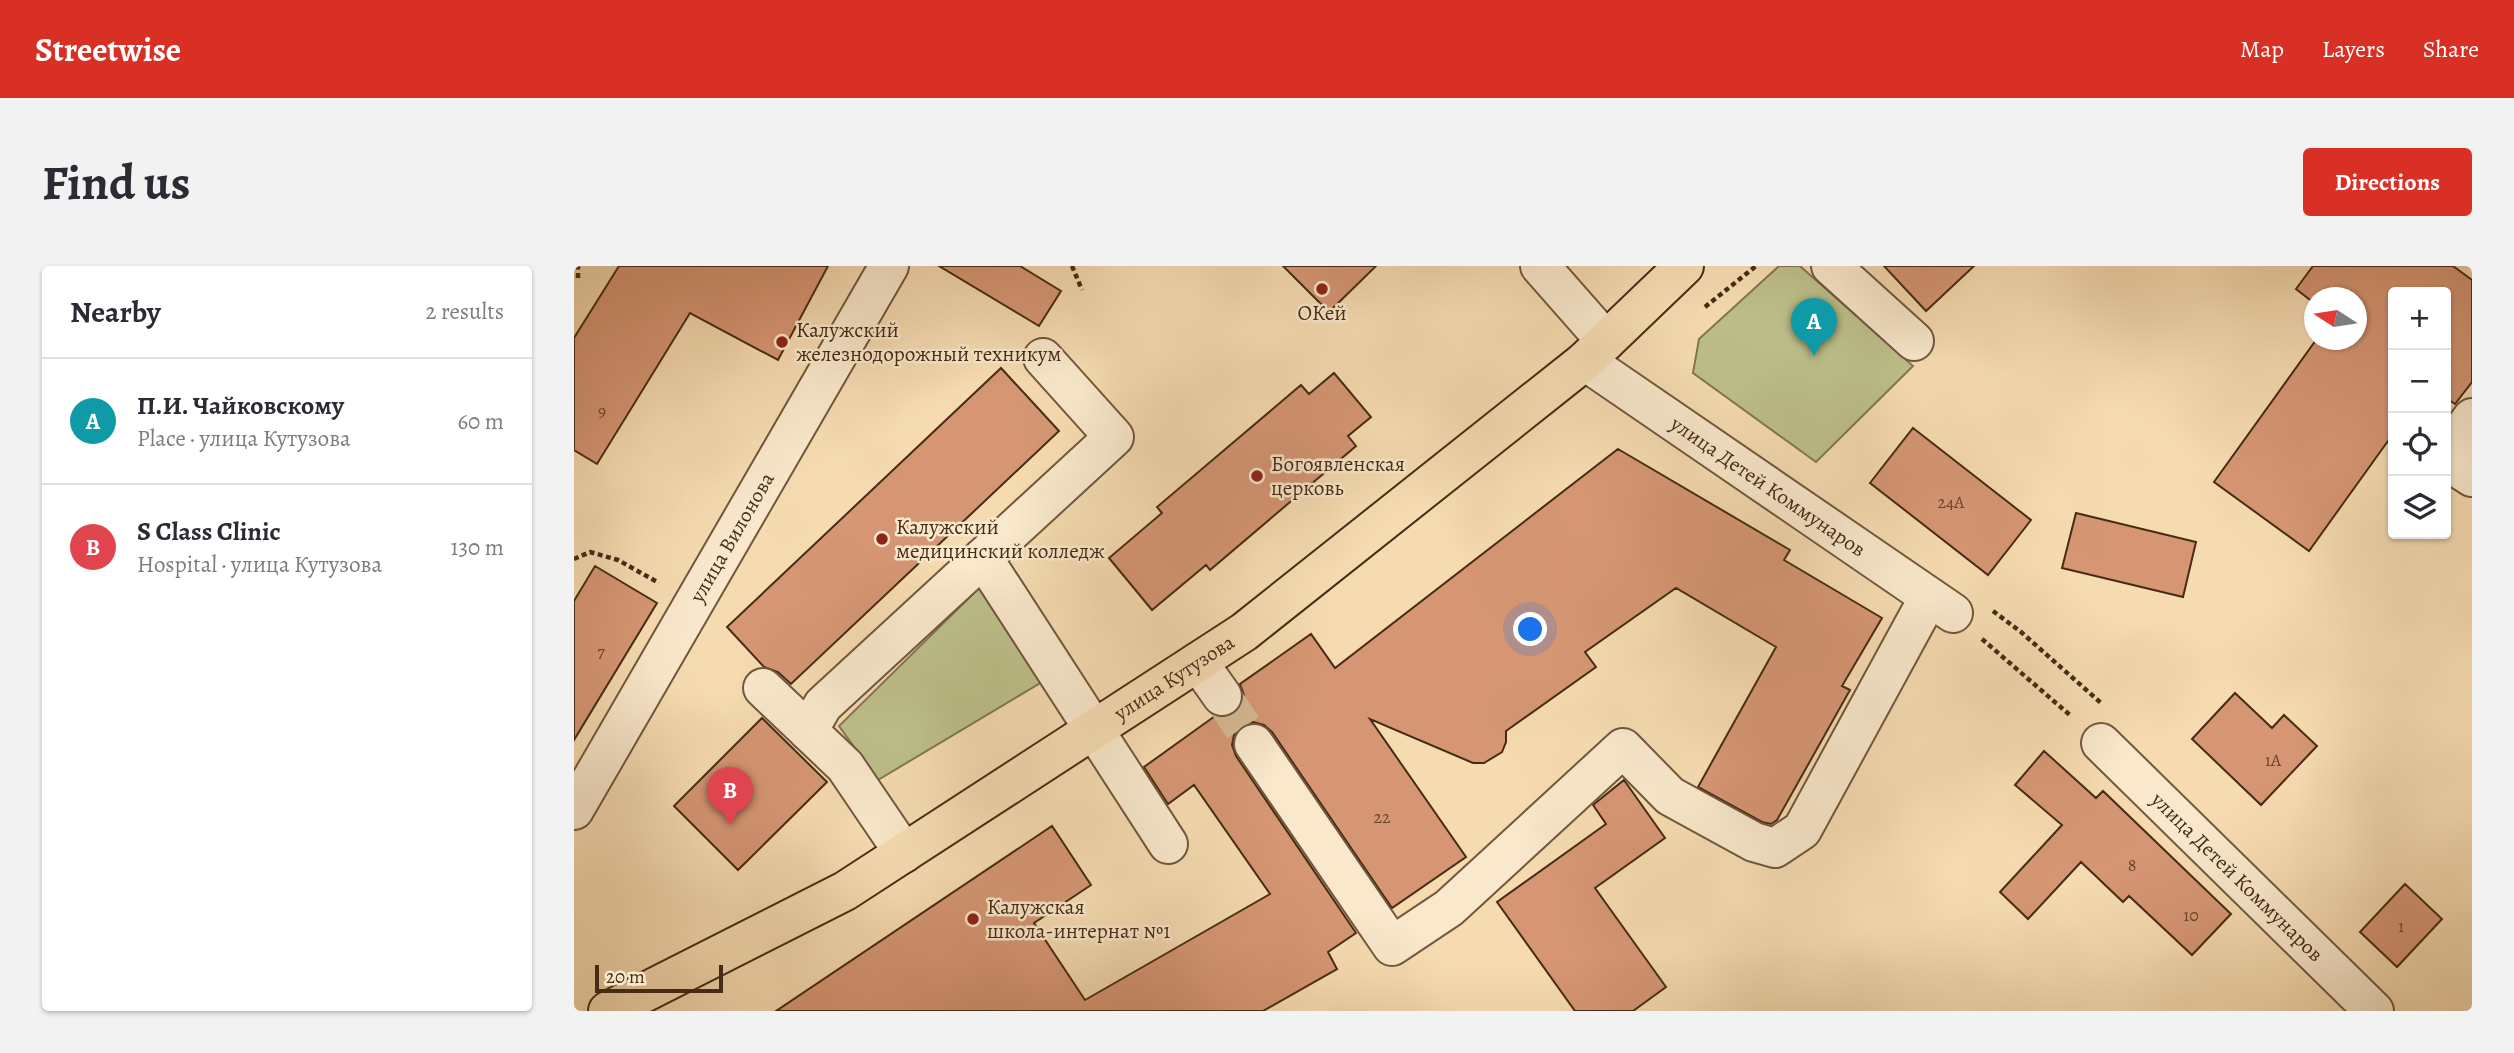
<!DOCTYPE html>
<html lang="en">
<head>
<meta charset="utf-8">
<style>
  body { margin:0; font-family:Alegreya,serif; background:#f2f2f3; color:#2b2b33 }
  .controls { position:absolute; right:21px; top:21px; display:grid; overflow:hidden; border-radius:7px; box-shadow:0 2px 5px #0004 }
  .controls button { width:63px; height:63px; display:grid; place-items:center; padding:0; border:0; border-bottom:2px solid #e1e1e2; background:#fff; color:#2b2b33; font:35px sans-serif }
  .compass { position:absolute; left:1730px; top:21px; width:63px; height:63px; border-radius:50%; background:#fff; box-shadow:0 2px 5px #0004; rotate:282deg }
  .scale { position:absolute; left:21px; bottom:18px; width:128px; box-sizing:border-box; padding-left:7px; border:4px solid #462b15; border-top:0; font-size:19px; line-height:24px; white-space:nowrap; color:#462b15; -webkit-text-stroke:5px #f9e8cc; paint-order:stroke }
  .you { position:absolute; left:957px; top:364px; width:24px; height:24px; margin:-18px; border:5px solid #fff; border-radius:50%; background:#1a73e8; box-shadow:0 0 0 10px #1a73e833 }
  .badge { display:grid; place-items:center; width:46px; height:46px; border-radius:50%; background:#d93025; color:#fff; font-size:23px; font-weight:700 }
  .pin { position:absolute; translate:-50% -58px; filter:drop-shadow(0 2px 4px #0008) }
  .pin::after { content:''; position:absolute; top:37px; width:24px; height:21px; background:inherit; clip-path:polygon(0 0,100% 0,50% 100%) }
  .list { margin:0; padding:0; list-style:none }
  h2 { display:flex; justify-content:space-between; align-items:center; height:91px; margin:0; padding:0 28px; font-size:30px }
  h2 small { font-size:23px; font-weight:400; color:#7c7c81 }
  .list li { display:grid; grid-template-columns:46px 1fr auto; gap:21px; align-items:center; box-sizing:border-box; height:126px; padding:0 28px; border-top:2px solid #e1e1e2 }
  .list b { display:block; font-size:26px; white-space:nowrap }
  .list p { margin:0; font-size:23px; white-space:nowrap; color:#7c7c81 }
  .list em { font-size:23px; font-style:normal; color:#7c7c81 }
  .icon { flex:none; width:38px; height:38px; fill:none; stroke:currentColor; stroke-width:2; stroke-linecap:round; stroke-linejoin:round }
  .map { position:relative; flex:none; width:1898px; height:745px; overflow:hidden; border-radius:7px }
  header { display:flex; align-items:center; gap:42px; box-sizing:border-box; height:98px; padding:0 35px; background:#d93025; color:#fff }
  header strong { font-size:33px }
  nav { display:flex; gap:38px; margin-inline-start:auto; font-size:24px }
  .intro { display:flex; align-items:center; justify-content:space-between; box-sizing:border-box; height:168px; padding:0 42px }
  h1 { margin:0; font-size:49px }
  .button { padding:18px 32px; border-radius:7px; background:#d93025; color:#fff; font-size:24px; font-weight:700 }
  main { display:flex; gap:42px; padding:0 42px }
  aside { flex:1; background:#fff; border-radius:7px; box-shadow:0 2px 5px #0004 }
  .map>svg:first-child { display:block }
  .green { fill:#bdc08b; stroke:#827650; stroke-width:2 }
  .building { fill:#d69674; stroke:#462b15; stroke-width:2 }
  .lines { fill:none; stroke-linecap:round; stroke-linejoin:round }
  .minor-tunnel { stroke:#d3b892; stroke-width:38; stroke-dasharray:38 19; stroke-linecap:butt }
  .minor-casing { stroke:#72573c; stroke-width:42 }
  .major-casing { stroke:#462b15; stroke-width:42 }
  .path { stroke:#462b15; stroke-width:4.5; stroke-dasharray:5 3.5; stroke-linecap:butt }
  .minor { stroke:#f9e8cc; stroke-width:38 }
  .major { stroke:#f6dbb1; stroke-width:38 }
  .poi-dot { fill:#8f2418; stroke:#f9e8cc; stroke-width:2.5 }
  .labels { text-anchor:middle; stroke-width:5; stroke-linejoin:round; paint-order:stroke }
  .number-label { font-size:18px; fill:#6a462d }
  .poi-label { font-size:21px; fill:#462b15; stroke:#f9e8cc; text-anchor:start }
  .street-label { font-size:21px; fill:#462b15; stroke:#f9e8cc }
</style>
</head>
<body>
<header>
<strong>Streetwise</strong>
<nav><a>Map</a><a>Layers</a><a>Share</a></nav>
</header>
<div class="intro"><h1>Find us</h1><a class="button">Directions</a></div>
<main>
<aside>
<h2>Nearby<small>2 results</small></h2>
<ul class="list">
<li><span class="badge" style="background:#0f9aa8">A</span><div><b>П.И. Чайковскому</b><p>Place · улица Кутузова</p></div><em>60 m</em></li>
<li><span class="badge" style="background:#e0444e">B</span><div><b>S Class Clinic</b><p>Hospital · улица Кутузова</p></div><em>130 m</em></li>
</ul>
</aside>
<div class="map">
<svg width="1898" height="745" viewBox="0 0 1898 745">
  <rect width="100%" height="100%" fill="#f6dbb1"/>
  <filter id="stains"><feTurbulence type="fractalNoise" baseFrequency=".00286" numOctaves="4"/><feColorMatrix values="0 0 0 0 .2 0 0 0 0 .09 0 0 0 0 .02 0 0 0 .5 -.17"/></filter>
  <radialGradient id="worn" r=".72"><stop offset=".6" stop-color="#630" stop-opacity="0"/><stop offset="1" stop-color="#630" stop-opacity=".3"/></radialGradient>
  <path class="green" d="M1205,0H1226L1339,100L1242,196L1119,107L1125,73Z
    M405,322L468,416L304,514L265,460Z"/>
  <path class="building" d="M45,0H254L204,94L116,47L23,198L0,184V72Z
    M365,0H446L487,25L465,60Z
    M709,0H802L755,46Z
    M1310,0H1400L1352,45Z
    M1739,0H1879L1898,14V116L1881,138L1872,132V26H1819V168L1735,285L1640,216L1742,74H1782V32H1740V37L1722,23Z
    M427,102L485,165L217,418L204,406L190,401L153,361Z
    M760,107L797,151L774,170L782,180L636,304L632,299L578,344L535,292L588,247L583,241L727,119L735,128Z
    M1339,162L1457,254L1414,309L1296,217Z
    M1044,183L1216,284L1210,294L1308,352L1268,420L1276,424L1203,554L1197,558L1188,556L1124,521L1202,381L1102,322L1011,386L1022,401L932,465V476L928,486L910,497H899L796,453L892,591L818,642L698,466L690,459L679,456L667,460L660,469L658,479L662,490L782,667L754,686L763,703L689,745H202L478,560L517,619L460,657L511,734L696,628L620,519L594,538L570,501L641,450L651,452L661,447L668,440L670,429L666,418L737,368L761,402Z
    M1502,247L1622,276L1609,331L1488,302Z
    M21,300L83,337L0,474V335Z
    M1661,427L1698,462L1710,449L1743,480L1687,539L1618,473Z
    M188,452L253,516L164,604L100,540Z
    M1470,485L1522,532L1529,525L1657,648L1618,689L1555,630L1549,636L1507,596L1454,653L1426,626L1488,559L1441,519Z
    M1050,514L1091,572L1021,622L1092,721L1059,745H1001L923,636L1032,558L1019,539Z
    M1831,618L1868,653L1823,701L1786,666Z"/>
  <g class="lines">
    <path class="minor-tunnel" d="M648,430L680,478"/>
    <g class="minor-casing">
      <g id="minor">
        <path d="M966,0L1032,75"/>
        <path d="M1257,0L1340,75"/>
        <path id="s1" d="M1011,95L1379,347"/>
        <path d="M1898,152L1878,180L1881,200L1898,211"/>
        <path d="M409,292L594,578"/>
        <path d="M624,396L648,430"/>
        <path d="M189,422L271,500L330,587"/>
        <path d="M234,465L249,439L540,171L469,92"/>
        <path id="s2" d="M1527,477L1800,745"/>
        <path d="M680,478L818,680L875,642L1049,482L1096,530L1180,576L1201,582L1228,564L1355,331"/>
        <path id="s3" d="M0,544L315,0"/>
      </g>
    </g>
    <g class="major-casing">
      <g id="major">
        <path id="s4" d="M34,745L271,625L670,366L1011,95L1110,0"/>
      </g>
    </g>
    <path class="path" d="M498,0L508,24
      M4,12V0
      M1131,41L1182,0
      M0,293L16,286L44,294L85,317
      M1419,345L1447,366L1527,437
      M1408,373L1497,450"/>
    <use href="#minor" class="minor"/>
    <use href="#major" class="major"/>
  </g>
  <g class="poi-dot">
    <circle cx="748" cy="23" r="7"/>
    <circle cx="208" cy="76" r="7"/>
    <circle cx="683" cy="210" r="7"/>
    <circle cx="308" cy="273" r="7"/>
    <circle cx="399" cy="653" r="7"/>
  </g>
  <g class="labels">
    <g class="number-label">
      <text x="28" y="151">9</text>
      <text x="1377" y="242">24А</text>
      <text x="27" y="391">7</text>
      <text x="1699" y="500">1А</text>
      <text x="808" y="557">22</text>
      <text x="1558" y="605">8</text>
      <text x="1617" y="655">10</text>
      <text x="1827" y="666">1</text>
    </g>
    <g class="poi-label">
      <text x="748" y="54" text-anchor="middle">ОКей</text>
      <text x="222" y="71">Калужский<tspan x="222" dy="24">железнодорожный техникум</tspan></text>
      <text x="697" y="205">Богоявленская<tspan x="697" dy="24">церковь</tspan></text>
      <text x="322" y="268">Калужский<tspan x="322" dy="24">медицинский колледж</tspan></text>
      <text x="413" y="648">Калужская<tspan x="413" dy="24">школа-интернат №1</tspan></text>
    </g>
    <g class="street-label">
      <text dy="7" stroke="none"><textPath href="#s1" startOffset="222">улица Детей Коммунаров</textPath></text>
      <text dy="7" stroke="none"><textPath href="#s3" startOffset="315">улица Вилонова</textPath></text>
      <text dy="7" stroke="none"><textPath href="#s4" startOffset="658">улица Кутузова</textPath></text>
      <text dy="7" stroke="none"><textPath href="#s2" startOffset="191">улица Детей Коммунаров</textPath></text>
    </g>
  </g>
  <rect width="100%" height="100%" filter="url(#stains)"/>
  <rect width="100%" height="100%" fill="url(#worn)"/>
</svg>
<div class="controls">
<button>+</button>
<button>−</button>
<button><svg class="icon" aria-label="locate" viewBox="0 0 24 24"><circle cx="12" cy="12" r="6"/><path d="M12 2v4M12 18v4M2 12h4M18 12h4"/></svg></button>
<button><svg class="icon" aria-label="layers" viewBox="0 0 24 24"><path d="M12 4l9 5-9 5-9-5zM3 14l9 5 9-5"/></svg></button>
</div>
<svg class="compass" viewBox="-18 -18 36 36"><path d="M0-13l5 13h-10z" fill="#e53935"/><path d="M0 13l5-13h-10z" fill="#7c7c81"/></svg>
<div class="scale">20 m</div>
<div class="you"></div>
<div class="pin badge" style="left:1240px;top:90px;background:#0f9aa8">A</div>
<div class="pin badge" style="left:156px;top:559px;background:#e0444e">B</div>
</div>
</main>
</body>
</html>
